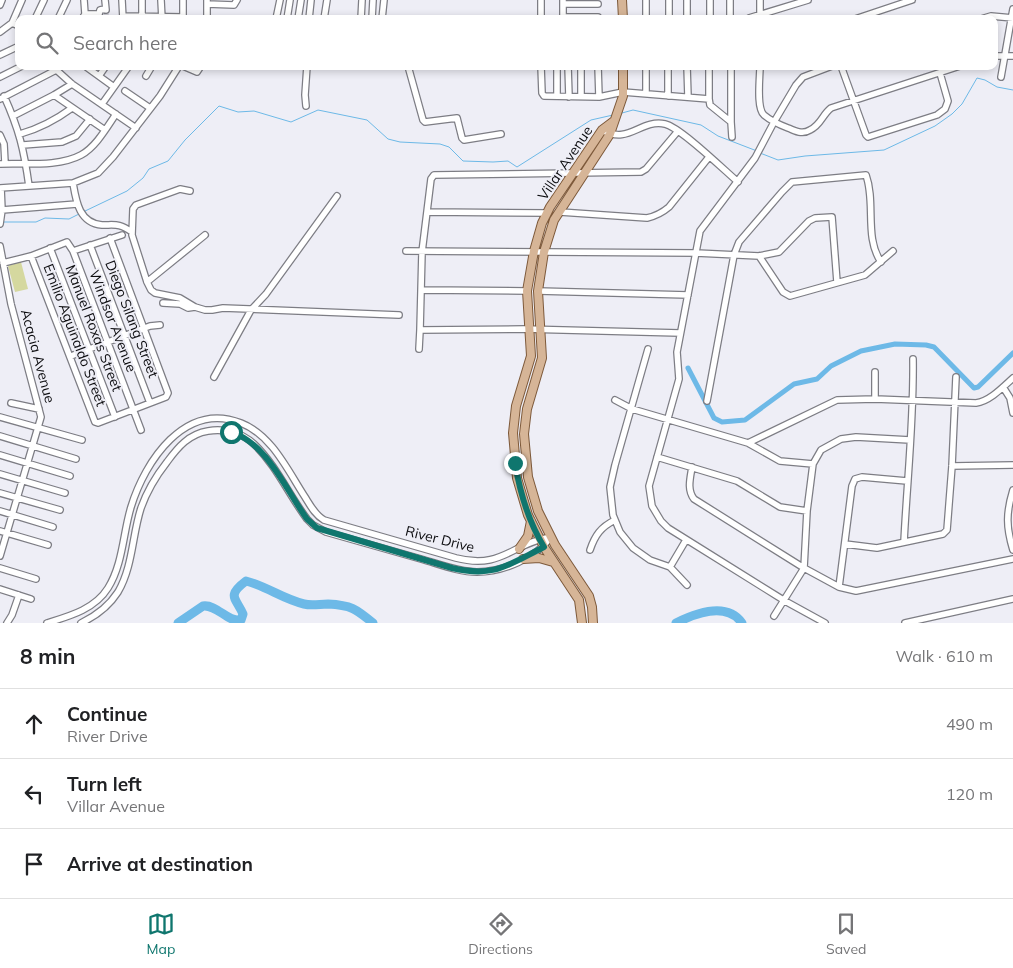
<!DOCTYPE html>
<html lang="en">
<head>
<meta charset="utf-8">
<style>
  body { margin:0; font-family:Mulish,sans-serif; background:#f6f6f6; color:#202124 }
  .stop { position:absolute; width:15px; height:15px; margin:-11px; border:4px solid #0f766e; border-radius:50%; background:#fff }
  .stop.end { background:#0f766e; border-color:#fff; box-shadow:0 1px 5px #0008 }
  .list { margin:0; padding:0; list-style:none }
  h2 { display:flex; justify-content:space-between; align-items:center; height:65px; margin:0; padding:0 20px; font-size:21px }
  h2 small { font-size:16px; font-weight:400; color:#757577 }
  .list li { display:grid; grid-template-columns:32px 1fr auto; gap:15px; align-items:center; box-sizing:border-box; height:70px; padding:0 20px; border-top:1px solid #e0e0e0 }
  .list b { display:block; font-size:19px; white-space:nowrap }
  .list p { margin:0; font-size:16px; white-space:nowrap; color:#757577 }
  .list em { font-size:16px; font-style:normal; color:#757577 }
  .icon { flex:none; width:28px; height:28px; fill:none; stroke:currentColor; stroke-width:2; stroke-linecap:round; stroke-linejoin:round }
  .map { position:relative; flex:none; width:1013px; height:623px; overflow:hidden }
  .search { position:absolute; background:#fff; box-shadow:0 2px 8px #0003; left:15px; right:15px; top:15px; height:55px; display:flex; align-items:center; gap:12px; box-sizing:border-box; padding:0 18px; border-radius:10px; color:#757577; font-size:19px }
  .sheet { height:275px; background:#fff }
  nav { display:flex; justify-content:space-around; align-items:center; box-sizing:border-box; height:70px; border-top:1px solid #e0e0e0; background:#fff; font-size:14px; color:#757577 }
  nav a { display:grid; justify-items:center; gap:2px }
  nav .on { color:#0f766e }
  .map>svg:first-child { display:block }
  .green { fill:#d5d89f }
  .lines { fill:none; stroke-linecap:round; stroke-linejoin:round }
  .stream { stroke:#6db9e7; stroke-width:1 }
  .canal { stroke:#6db9e7; stroke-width:5 }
  .river { stroke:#6db9e7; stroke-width:9 }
  .minor-tunnel { stroke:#ccccd3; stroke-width:5.5; stroke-dasharray:5.5 3; stroke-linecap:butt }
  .minor-casing { stroke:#7d7d84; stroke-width:8 }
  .major-casing { stroke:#7d593a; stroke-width:10 }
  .minor { stroke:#fff; stroke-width:5.5 }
  .major { stroke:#d6b597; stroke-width:8 }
  .route { stroke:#0f766e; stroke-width:6 }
  .labels { text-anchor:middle; stroke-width:4; stroke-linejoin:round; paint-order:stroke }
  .street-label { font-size:14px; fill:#0c0c0f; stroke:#eeeef6 }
</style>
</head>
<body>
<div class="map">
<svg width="1013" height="623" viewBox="0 0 1013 623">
  <rect width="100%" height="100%" fill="#eeeef6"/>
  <path class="green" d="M21,262L28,289L15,292L8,266Z"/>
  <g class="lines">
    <path class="stream" d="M622,113L633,110L701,125L718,136L757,151
      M760,153L778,160L805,156L884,150L935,126L952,114L962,104L977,78L985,80L997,87L1013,90
      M83,212L127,191L143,178L149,169L168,161L185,140L219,106L238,112L254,111L291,122L318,110L367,120L388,139L400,142L440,144L449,147L463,161L493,162L508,161L517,167L591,120L613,115
      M3,222H36L45,218L69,219L79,214"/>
    <path class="canal" d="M688,368L714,418L722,422L745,420L794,384L817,379L831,366L861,351L895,344L926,345L934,347L974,388L978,387L1013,353"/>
    <path class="river" d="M178,623L203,606C217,604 228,623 241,620L243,614C236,598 226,596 246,581C266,586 283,599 304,604C312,606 320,604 328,604C351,605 356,609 373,623
      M676,623C696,613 727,602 742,623"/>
    <path class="minor-tunnel" d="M106,10V19"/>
    <g class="minor-casing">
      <path id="minor" d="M105,0L106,10
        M122,0L123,19
        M161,0L162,19
        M207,0V19
        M563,0V19
        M646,0V19
        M687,0V19
        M730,0V19
        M760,0V16
        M207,4L234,5L237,0
        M563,4H598
        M0,5L2,0
        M85,14H99L100,10L105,9
        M123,16L183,17
        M563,17H598
        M749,18L808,0
        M35,19L44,0
        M58,19L67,0
        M82,19L85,14L84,0
        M142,19V0
        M183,19V0
        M276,19L280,0
        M287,19L290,0
        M298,19L301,0
        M309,19L311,0
        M324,19L327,0
        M361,19L362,0
        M372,19L373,0
        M382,19L384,0
        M541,19V0
        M669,19V0
        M710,19V0
        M855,19L912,0
        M981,19L991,16L1013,18
        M12,23L19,26
        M0,32L12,23L22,0
        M0,55L19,46
        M994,56H1013
        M52,66L72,84L136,128
        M85,66L114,87
        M183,66L197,72L201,66
        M408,66L423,120L425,122L457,118L462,138L464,140L501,134
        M541,66L542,93L544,96L599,97L623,92L709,99L710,105L731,122L732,137
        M568,66L569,97
        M598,66L599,97
        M646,66V94
        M687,66L688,97
        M731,66V122
        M760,66C760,78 756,108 764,115C771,121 780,125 788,128C796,131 802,135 810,130C821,125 822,115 831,108L960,66
        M841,66L866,135L868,137L937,115L945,109L948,101L940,73
        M99,76L106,66
        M146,76L152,66
        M0,77L22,66
        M1001,77L1013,9
        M125,91L150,108
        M54,95L105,130
        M4,96C19,129 24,150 29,186
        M557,96V66
        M581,96V66
        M668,96V66
        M0,99L56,70
        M709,99V66
        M102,104L129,66
        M306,106L305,95L307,66
        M13,116L54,95L72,84
        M602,130C629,145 640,119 665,124C680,127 724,170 738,182
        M678,131L646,169L641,172L434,175L431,179L422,252L420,330L524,329L680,333
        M20,134C38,129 57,119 72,108
        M0,135L4,144L5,163
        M23,145L62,142L76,136L90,119
        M0,164C25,163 59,167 81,155C96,147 107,127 116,114
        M73,183C76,201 79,223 102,225C116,225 119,223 132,232
        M0,188L73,183L98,173L113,157L160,96L179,66
        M190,191L180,189L136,205L133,209L132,235L147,282L151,290L155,293L180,298L195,307
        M2,210L77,204
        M427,212L546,213
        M560,212L647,218C656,216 662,213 669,207L709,157
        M0,224L2,210L1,188
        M90,245L150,403
        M0,246L11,304L41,417L0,556
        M50,248L115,417
        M73,251L122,235
        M406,251L696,253L759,256L779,252L809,221L815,218L832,217L837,282
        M31,256L95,422L98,423L166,397L168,393L110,238
        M759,256L783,292L790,296L865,275L893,251
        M3,263L31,256L67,242L73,251L141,430
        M147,282L205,235
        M421,290L527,291
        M538,291L688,295
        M163,303L180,304L188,308L195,307L205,310H212L223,308L399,315
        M419,349L420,330
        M648,349L615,465L610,487L613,515L620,532L633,548L650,560L670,567L687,585
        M71,356L150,326L160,325
        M214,377L251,310L266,294L337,196
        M1003,387L1010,398L1013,413
        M875,399V372
        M615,400L632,409L748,443L837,400L875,399L976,403C990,401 1003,387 1013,378
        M707,401L734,255L739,242L782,192L792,182L866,175C876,203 864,237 881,262
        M11,403L39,409
        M0,417L82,440
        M0,436L76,459
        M748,443L780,461L813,464
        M0,455L70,476
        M657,457L737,481L780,507L807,511
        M952,466L1013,465
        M692,467C690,479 687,490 694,499L804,568L839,587L856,591L1013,559
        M0,474L65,493
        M1013,490C1006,513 1006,527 1013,550
        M0,493L60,510
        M0,511L53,527
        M0,531L48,545
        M904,542C907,481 914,420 913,359
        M845,544L877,548L943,534L947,530L952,466L956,377
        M590,550C595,535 601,527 615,520
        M670,567L686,540
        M0,568L36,579
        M839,587L852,486L855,479L862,477L907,481
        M0,589L31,599
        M774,616L804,568L807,511L813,464L821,450L841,439L856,437L910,440
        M7,623L12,615L19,595
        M47,623C70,616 95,609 108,588C123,564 123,533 131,507C145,461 185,401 241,423C272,435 288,471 305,497C310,505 315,515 324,520L456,558C502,570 512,543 551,537
        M81,623C96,616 109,606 118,592C133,566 132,536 141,508C147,491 156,476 167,462C178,447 189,434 208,431C225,428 242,433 254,444C276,465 289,495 307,519L313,525L326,532C358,541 389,550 421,559C439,564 458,572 477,572C503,572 536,558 551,537
        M825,623L785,601L668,528L661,521L652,506L649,486L679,379L677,352L700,231L755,158L774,122L796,85L803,77L832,66
        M905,623L1013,599"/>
    </g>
    <g class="major-casing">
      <path id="major" d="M622,0L623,19
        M519,549L528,536L531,521
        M523,559L539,558L553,562
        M582,623L579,600L544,547L528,515L517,478L513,433L516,406L531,356L527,291L534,251L542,223L550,207L602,130L614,121
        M593,623L592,607L589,596L555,545L538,511L528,477L524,434L527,409L542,358L538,291L544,252L554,220L610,134L623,96V66"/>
    </g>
    <use href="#minor" class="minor"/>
    <use href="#major" class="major"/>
  </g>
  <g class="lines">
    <path class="route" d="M231,432C267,443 286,490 307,519L317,528L452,568C494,578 508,565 544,547C528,521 520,493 515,463"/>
  </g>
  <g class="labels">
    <g class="street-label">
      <text transform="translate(565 163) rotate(-56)" y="5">Villar Avenue</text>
      <text transform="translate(132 319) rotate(69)" y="5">Diego Silang Street</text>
      <text transform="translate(113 321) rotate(69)" y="5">Windsor Avenue</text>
      <text transform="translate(94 328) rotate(69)" y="5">Manuel Roxas Street</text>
      <text transform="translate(75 335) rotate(69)" y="5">Emilio Aguinaldo Street</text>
      <text transform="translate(38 356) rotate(75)" y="5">Acacia Avenue</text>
      <text transform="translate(440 539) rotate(14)" y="5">River Drive</text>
    </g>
  </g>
</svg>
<div class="stop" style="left:231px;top:432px"></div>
<div class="stop end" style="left:515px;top:463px"></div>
<div class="search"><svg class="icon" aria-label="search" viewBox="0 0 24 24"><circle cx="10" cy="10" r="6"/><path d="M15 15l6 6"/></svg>Search here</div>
</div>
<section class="sheet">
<h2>8 min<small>Walk · 610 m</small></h2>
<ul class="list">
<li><svg class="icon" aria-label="ahead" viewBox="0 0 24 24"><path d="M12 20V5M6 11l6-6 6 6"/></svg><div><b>Continue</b><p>River Drive</p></div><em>490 m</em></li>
<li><svg class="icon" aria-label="left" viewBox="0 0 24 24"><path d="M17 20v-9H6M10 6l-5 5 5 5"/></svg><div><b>Turn left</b><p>Villar Avenue</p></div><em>120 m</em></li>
<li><svg class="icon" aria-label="arrive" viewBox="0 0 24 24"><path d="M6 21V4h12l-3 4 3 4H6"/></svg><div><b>Arrive at destination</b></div></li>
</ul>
</section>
<nav>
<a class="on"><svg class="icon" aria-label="map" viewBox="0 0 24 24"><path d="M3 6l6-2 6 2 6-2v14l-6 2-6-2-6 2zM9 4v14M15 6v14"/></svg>Map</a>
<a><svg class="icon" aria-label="directions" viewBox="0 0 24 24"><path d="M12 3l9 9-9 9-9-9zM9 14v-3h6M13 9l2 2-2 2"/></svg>Directions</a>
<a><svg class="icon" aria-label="saved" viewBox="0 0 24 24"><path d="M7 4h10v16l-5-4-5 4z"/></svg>Saved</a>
</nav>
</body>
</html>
